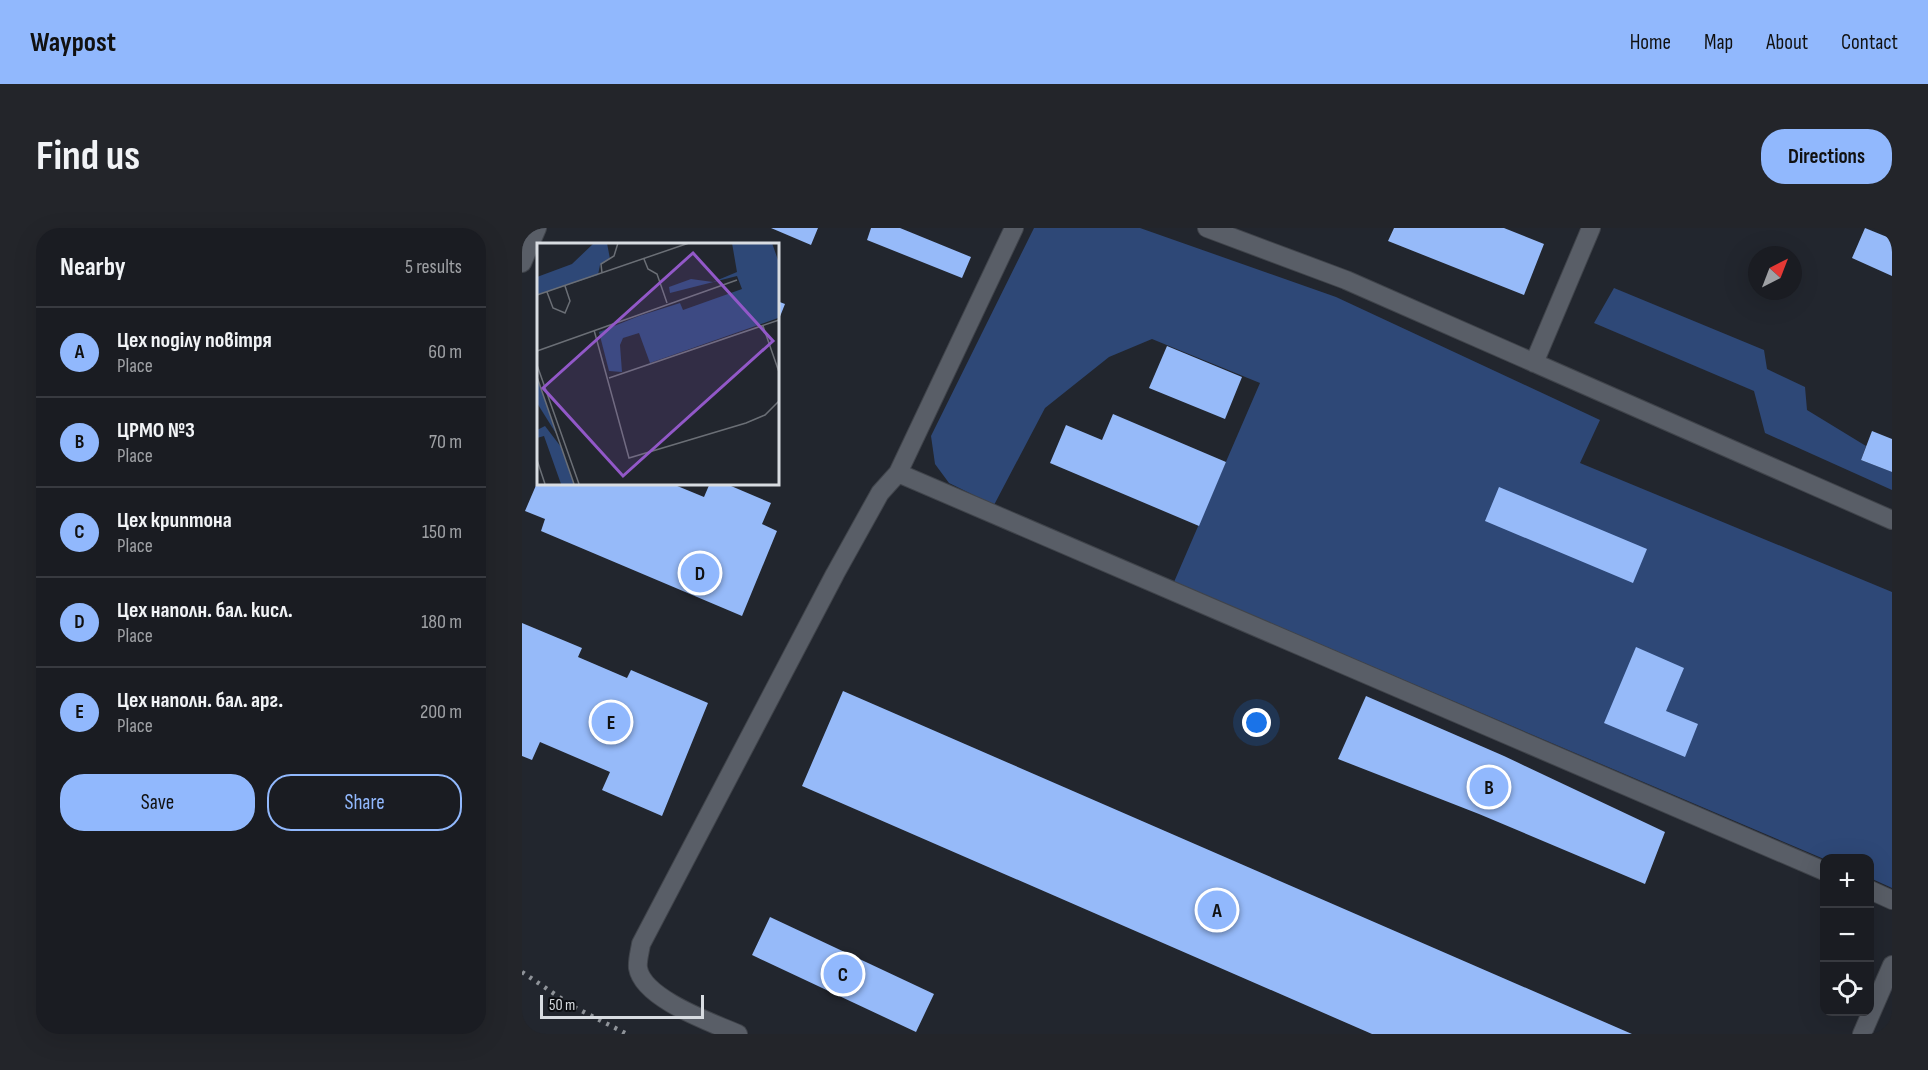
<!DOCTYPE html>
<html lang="en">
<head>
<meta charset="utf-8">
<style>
  body { margin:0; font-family:"Sofia Sans Condensed",sans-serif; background:#23252a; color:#f1f3f6 }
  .controls { position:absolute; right:18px; bottom:18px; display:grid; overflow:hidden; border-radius:12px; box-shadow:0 6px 24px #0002 }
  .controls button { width:54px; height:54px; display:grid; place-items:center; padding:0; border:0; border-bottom:2px solid #383a40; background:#1a1c22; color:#f1f3f6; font:30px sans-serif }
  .compass { position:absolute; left:1226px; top:18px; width:54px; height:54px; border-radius:50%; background:#1a1c22; box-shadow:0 6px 24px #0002; rotate:42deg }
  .scale { position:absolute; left:18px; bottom:15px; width:164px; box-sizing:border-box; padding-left:6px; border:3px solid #d8dce1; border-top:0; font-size:16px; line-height:21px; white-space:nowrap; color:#d8dce1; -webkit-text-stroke:4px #0d0f13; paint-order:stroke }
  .you { position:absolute; left:735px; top:495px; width:21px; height:21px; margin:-15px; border:4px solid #fff; border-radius:50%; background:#1a73e8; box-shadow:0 0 0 9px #1a73e833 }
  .badge { display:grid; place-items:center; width:39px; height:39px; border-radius:50%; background:#91b8fd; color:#111; font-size:20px; font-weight:700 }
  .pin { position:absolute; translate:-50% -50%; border:3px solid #fff; box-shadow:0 2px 6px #0006 }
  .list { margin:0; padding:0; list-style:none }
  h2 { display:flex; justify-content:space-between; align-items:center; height:78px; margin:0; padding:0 24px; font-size:26px }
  h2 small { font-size:20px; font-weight:400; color:#9fa1a5 }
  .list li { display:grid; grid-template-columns:39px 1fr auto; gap:18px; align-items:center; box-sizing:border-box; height:90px; padding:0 24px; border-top:2px solid #383a40 }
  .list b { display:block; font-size:22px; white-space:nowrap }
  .list p { margin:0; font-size:20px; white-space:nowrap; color:#9fa1a5 }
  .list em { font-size:20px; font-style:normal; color:#9fa1a5 }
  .actions { display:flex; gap:12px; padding:18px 24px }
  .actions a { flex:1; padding:14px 0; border:2px solid #91b8fd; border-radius:24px; text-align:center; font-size:21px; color:#91b8fd }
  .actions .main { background:#91b8fd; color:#111 }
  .icon { flex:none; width:33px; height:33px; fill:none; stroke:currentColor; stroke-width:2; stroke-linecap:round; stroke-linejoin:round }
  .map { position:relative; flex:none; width:1370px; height:806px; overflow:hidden; border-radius:24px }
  header { display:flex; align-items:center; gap:36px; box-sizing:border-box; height:84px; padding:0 30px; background:#91b8fd; color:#111 }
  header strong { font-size:28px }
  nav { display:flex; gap:33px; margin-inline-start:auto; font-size:21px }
  .intro { display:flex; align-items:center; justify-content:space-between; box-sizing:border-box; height:144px; padding:0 36px }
  h1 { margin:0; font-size:42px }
  .button { padding:15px 27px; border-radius:24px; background:#91b8fd; color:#111; font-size:21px; font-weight:700 }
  main { display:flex; gap:36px; padding:0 36px }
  aside { flex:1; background:#1a1c22; border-radius:24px; box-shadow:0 6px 24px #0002 }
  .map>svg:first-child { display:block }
  .green { fill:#2e4877 }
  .building { fill:#96baf9 }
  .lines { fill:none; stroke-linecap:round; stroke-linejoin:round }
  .minor-casing { stroke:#40444b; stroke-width:20 }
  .minor { stroke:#595e67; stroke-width:18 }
  .rail { stroke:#8f9399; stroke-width:4.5; stroke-dasharray:3 6; stroke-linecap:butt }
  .inset-road { fill:none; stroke:#6b6f76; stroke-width:1.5 }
  .view { fill:#9258c8; fill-opacity:0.15; stroke:#9258c8; stroke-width:3 }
  .inset-edge { fill:none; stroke:#d8dce1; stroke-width:3 }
</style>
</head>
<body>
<header>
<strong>Waypost</strong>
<nav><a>Home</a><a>Map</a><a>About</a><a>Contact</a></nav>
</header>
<div class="intro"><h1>Find us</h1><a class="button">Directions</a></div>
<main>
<aside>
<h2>Nearby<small>5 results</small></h2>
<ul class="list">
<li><span class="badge">A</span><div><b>Цех поділу повітря</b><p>Place</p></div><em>60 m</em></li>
<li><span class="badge">B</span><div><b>ЦРМО №3</b><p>Place</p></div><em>70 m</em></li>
<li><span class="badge">C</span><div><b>Цех криптона</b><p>Place</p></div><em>150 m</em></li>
<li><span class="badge">D</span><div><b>Цех наполн. бал. кисл.</b><p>Place</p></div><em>180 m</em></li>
<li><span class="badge">E</span><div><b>Цех наполн. бал. арг.</b><p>Place</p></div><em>200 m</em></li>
</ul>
<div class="actions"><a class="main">Save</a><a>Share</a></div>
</aside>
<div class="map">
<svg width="1370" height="806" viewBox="0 0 1370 806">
  <rect width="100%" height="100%" fill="#22262e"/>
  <path class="green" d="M512,0H618L814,69L1078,192L1058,235L1370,364V660L1348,650V630L1302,631L652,354L738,155L630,111L587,129L523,180L472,277L427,255L413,236L409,208Z
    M1092,60L1242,122L1245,141L1283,159L1285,182L1344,218L1339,232L1370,244V262L1243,205L1232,163L1072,95Z"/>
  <path class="building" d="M249,0H296L289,17Z
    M349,0H378L449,29L440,50L345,12Z
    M872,0H982L1022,16L1002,67L866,13Z
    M1343,0L1370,11V48L1330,30Z
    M255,73L263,76L255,96Z
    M645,118L720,149L703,191L627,160Z
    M591,186L704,234L677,298L528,235L544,197L580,212Z
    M1350,203L1370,211V244L1339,232Z
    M15,255H30L38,258L39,255H148L182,269L188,255H202L249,275L240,296L255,303L220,388L19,303L23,291L3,283Z
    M977,259L1125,321L1111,355L963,293Z
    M0,395L60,420L56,429L105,450L109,442L186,475L140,588L80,562L88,544L18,514L10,532L0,528Z
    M1114,419L1162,440L1144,483L1176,496L1163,529L1082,495Z
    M321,463L1110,806H850L280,558Z
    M844,468L982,528L1143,604L1123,656L957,586L816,531Z
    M248,689L412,766L394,804L230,727Z"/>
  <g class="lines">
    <g class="minor-casing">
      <path id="minor" d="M685,0L824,52L1370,292
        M0,35L15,0
        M1012,135L1069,0
        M376,245L1302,643
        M1348,662L1370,672
        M216,806C191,795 121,771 116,740C115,733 118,723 119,716L313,346L358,265L376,245L492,0
        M1340,806L1370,737"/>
    </g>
    <use href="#minor" class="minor"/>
    <path class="rail" d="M0,744L52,779L105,806"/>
  </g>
  <g transform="translate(15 15)">
    <rect width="242" height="242" fill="#22262e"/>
    <path d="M57,0H70L73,16L63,22L61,32L0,52V34L35,21ZM195,0H235L241,17V75L113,120L102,90L86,95L83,102L85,129L72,128L62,89L102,73L143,60L146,67L205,46L200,33L133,50L132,44L154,36L176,39L200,29ZM0,134L20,192L0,160ZM8,183L24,204L37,241H24L7,193L0,195V187Z" fill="#2e4877"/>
    <path class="inset-road" d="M107,16L111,26L120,31L130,60M65,30L64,21L77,13L81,0M10,49L16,65L28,70L33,58L28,43M0,52L152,0M226,83L242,129M57,87L92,215L209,180L228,172L242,158M0,108L200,37M0,122L42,241M0,134L37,241M72,135L242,77M0,217L8,241"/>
    <path class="view" d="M156,10L236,98L86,233L6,145Z"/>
    <rect width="242" height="242" class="inset-edge"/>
  </g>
</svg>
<div class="controls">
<button>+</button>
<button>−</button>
<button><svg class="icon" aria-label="locate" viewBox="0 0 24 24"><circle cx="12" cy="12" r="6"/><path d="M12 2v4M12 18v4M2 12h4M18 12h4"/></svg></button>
</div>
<svg class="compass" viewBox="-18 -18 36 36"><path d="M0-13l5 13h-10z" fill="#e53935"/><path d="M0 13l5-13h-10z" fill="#9fa1a5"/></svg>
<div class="scale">50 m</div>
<div class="you"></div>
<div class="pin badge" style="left:695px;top:682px">A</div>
<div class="pin badge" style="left:967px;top:559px">B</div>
<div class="pin badge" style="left:321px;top:746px">C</div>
<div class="pin badge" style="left:178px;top:345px">D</div>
<div class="pin badge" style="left:89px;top:494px">E</div>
</div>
</main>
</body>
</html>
